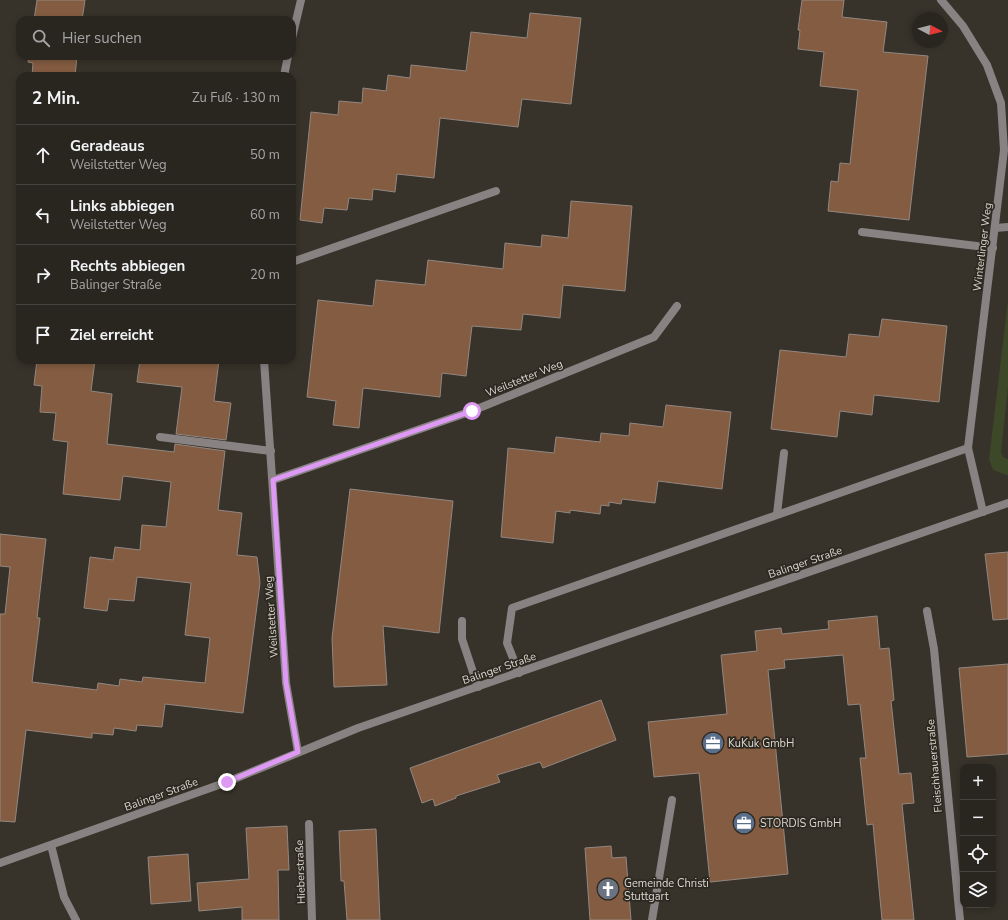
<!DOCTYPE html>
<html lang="de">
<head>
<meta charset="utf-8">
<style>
  body { margin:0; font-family:"Nunito Sans",sans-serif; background:#312e29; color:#f1f3f6 }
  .controls { position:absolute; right:12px; bottom:12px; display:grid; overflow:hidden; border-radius:8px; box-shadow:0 2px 6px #0003 }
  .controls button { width:36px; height:36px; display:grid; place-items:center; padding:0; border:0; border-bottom:1px solid #45433e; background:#292620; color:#f1f3f6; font:20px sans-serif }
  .compass { position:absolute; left:912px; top:12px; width:36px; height:36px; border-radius:50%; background:#292620; box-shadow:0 2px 6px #0003; rotate:97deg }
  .stop { position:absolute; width:12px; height:12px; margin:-9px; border:3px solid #dd99f3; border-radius:50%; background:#fff }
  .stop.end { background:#dd99f3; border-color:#fff; box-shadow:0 1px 4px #0008 }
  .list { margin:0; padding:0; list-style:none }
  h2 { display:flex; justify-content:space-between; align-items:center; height:52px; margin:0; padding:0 16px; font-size:17px }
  h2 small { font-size:13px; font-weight:400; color:#a5a5a5 }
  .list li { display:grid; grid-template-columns:26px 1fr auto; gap:12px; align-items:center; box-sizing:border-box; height:60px; padding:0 16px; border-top:1px solid #45433e }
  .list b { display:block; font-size:15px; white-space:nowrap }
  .list p { margin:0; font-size:13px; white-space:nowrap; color:#a5a5a5 }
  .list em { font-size:13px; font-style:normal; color:#a5a5a5 }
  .icon { flex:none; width:22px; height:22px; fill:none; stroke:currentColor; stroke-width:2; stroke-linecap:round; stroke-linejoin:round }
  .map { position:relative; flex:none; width:1008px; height:920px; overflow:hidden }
  .search { position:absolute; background:#292620; box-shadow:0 2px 6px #0003; left:16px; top:16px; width:280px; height:44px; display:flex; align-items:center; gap:10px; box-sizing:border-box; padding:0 14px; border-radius:12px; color:#a5a5a5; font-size:15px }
  .panel { position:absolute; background:#292620; box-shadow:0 2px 6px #0003; left:16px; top:72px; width:280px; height:292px; border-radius:12px }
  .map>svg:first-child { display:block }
  .green { fill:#3c4827 }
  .building { fill:#845c41; stroke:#928781 }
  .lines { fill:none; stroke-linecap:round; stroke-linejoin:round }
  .lane { stroke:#888283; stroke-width:8 }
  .street { stroke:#888283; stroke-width:8 }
  .route { stroke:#dd99f3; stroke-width:5 }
  .labels { text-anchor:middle; stroke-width:3.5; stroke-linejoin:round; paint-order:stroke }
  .street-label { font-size:11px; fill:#dad7d2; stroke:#2d2921 }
  .poi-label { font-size:11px; fill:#dad7d2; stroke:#2d2921; text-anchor:start }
</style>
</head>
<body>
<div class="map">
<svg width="1008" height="920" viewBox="0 0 1008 920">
  <rect width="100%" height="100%" fill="#37332a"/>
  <path class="green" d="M1008,300V387L1001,453L1004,458L1008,459V475H1006L993,470L989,459Z"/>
  <path class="building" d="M37,0H85L82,20H34Z
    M802,0H844L842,17L887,22L883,52L928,56L909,220L828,211L831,181L838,182L840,163L850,164L858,90L820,86L824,52L798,49L800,30H798Z
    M530,13L581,18L571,104L522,99L518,127L440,118L434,178L397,174L395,192L373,189L372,200L349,198L347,210L324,208L322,223L300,220L311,112L338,115L339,101L362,103L363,88L386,91L388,75L410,78L411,65L466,71L471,32L527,38Z
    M29,56H77L75,76H32L33,63L28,62Z
    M571,201L632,206L625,291L563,285L560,318L523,314L521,330L472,326L466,376L442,373L440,397L363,388L359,428L333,425L336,401L307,397L318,300L373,306L376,280L425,285L428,260L503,269L505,243L541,247L542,235L568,238Z
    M882,319L947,326L939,402L874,395L872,415L840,411L837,437L771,429L780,350L846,357L849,334L879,337Z
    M37,360H95L91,391L112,394L107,444L174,452L175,444L225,451L218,510L242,513L237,555L257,557L260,583L243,713L165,704L162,727L137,725L136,731L114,728L113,735L92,733V738L26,730L15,822L0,821V614H5L10,567L0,566V534L46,539L37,618H40L32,682L97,690L98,683L119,686L120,679L142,682L143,677L205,683L210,638L185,635L191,583L137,577L134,601L109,599L107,611L84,608L90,557L113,560L115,547L140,550L142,525L166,527L171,482L123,476L120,500L63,494L68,442L53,440L56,413L40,412L42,386L34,385Z
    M140,360H219L214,401L231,403L226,440L176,434L182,387L137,382Z
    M666,405L731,412L722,489L658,481L655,503L622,499L621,504L609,502V506L601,505L600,514L570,510V513L556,511L553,543L501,537L508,448L554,453L556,437L600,442L601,433L629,436L630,423L663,427Z
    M350,489L453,501L439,633L383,626L387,685L334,687L332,638Z
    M1008,552V619L993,620L985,554Z
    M877,616L880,649L889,648L894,700L891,701L899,774L911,773L914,803L902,804L914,920H882L873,824L867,825L860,758H866L860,704L848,705L843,655L784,660L785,668L768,670L788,874L710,882L699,773L654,777L648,722L727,714L721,655L757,651L755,631L781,628L782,634L829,629L828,621Z
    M1008,664V754L967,757L959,668Z
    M601,700L616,740L543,768L540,762L497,775L500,782L456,796V798L435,806L433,799L422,803L410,768Z
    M287,826L289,870H278L279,920H242V907L199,911L197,883L249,879L246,828Z
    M376,829L380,920H347L344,881H341L339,831Z
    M611,846L612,858L626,857L631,920H590L585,848Z
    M188,854L191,901L151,904L148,857Z"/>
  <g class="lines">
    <path class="lane" d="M995,228L1008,227
      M862,232L993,248
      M292,262L496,191
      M160,437L271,451
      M777,514L784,453
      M462,621V639L478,687
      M519,673L507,643L512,608L968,448
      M309,824L312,920
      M652,920L672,800"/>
    <path class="street" d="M941,0L963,26L987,65L1001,103L1004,150L968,448L983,512
      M292,38L301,0
      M284,76L288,56
      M264,360L286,683L298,752
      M273,480L472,411L654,337L677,306
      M927,611L934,649L960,920
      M51,845L64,897L76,920
      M0,863L227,782L358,728L1008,503"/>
  </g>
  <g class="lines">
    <path class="route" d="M227,782L298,752L286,683L273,480L472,411"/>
  </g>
  <defs>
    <g id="office-disc" transform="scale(1.15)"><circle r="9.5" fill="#5c6f8a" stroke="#2d2921"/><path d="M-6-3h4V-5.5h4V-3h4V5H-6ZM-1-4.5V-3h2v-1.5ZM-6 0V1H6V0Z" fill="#fff"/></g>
    <g id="church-disc" transform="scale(1.15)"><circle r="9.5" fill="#6b7280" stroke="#2d2921"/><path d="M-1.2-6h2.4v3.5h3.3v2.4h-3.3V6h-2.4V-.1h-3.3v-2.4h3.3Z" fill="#fff"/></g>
  </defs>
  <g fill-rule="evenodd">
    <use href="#office-disc" x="713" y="743"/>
    <use href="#office-disc" x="744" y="823"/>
    <use href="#church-disc" x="608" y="889"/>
  </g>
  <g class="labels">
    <g class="street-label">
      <text transform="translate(982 247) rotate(-83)" y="4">Winterlinger Weg</text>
      <text transform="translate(524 378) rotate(-22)" y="4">Weilstetter Weg</text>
      <text transform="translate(805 562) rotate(-19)" y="4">Balinger Straße</text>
      <text transform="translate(271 617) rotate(-94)" y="4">Weilstetter Weg</text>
      <text transform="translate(499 668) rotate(-19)" y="4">Balinger Straße</text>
      <text transform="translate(934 766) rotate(-95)" y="4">Fleischhauerstraße</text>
      <text transform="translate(161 794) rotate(-20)" y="4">Balinger Straße</text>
      <text transform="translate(300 872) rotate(-92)" y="4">Hieberstraße</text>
    </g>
    <g class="poi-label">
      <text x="728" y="747">KuKuk GmbH</text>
      <text x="760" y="827">STORDIS GmbH</text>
      <text x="624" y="887">Gemeinde Christi<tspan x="624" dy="13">Stuttgart</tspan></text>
    </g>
  </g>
</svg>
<div class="controls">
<button>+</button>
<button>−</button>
<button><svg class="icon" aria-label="locate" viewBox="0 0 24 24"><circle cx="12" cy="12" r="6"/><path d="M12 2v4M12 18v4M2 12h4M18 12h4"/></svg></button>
<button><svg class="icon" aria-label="layers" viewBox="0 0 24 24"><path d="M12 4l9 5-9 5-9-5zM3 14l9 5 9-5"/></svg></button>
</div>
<svg class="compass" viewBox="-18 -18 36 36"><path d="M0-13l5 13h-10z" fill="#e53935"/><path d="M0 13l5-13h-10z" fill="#a5a5a5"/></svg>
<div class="stop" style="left:472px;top:411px"></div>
<div class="stop end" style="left:227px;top:782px"></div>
<div class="search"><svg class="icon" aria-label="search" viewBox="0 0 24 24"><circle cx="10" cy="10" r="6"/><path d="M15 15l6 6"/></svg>Hier suchen</div>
<section class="panel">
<h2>2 Min.<small>Zu Fuß · 130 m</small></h2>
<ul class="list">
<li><svg class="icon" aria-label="ahead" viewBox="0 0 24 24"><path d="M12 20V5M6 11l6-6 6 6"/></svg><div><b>Geradeaus</b><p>Weilstetter Weg</p></div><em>50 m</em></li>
<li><svg class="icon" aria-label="left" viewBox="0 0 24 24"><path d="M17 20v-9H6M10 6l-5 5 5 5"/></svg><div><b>Links abbiegen</b><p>Weilstetter Weg</p></div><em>60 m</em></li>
<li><svg class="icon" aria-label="right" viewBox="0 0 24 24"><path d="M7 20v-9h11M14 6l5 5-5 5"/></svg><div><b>Rechts abbiegen</b><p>Balinger Straße</p></div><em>20 m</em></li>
<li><svg class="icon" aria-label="arrive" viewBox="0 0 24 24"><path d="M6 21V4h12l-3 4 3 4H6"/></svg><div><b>Ziel erreicht</b></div></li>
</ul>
</section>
</div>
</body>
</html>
